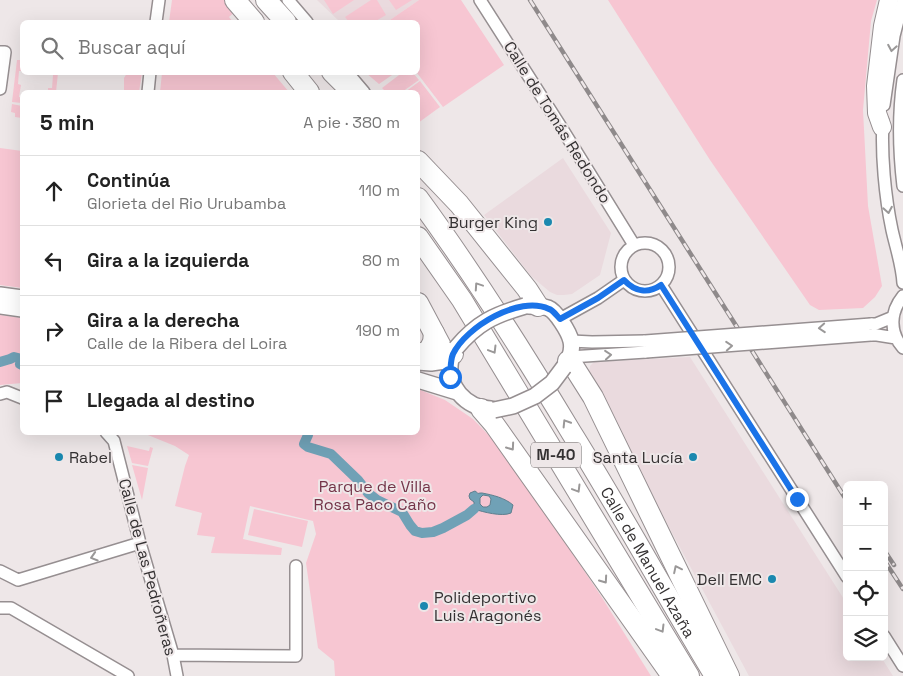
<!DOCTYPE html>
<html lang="es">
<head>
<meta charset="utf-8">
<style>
  body { margin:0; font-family:"Space Grotesk",sans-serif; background:#f2f2f2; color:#222 }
  .controls { position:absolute; right:15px; bottom:15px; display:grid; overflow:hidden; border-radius:8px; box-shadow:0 5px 20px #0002 }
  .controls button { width:45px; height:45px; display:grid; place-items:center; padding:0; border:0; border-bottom:1px solid #e0e0e0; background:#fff; color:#222; font:25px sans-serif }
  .stop { position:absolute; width:15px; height:15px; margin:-11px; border:4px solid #1a73e8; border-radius:50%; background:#fff }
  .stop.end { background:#1a73e8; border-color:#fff; box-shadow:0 1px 5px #0008 }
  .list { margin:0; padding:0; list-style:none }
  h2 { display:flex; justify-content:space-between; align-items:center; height:65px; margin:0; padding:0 20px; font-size:21px }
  h2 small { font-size:16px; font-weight:400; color:#767676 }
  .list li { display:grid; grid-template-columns:32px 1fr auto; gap:15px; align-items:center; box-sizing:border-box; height:70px; padding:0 20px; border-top:1px solid #e0e0e0 }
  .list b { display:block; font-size:19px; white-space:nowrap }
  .list p { margin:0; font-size:16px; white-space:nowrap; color:#767676 }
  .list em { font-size:16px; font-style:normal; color:#767676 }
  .icon { flex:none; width:28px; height:28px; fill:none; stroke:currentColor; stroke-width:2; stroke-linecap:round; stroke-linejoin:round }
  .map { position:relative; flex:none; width:903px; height:676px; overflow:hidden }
  .search { position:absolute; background:#fff; box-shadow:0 5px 20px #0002; left:20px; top:20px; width:400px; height:55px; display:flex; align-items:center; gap:12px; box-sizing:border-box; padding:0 18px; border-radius:8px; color:#767676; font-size:19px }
  .panel { position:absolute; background:#fff; box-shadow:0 5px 20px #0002; left:20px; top:90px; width:400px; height:345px; border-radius:8px }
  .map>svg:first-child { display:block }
  .built { fill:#eadade }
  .green { fill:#f7c6d2 }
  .water { fill:#70a1b6; stroke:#5e7f8e; fill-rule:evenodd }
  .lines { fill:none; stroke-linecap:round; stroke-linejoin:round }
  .canal { stroke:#70a1b6; stroke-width:10 }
  .minor-casing { stroke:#968f91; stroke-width:14 }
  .secondary-casing { stroke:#968f91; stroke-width:18 }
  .trunk-casing { stroke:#968f91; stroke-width:20 }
  .motorway-casing { stroke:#968f91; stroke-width:22 }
  .minor { stroke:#fff; stroke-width:11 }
  .secondary { stroke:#fff; stroke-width:15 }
  .trunk { stroke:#fff; stroke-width:18 }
  .motorway { stroke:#fff; stroke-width:20 }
  .rail-casing { stroke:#8f8a8b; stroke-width:4.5 }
  .rail { stroke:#eee7e8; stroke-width:2.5; stroke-dasharray:8; stroke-linecap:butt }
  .minor-bridge-casing { stroke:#968f91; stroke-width:14; stroke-linecap:butt }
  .secondary-bridge-casing { stroke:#968f91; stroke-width:18; stroke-linecap:butt }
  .minor-bridge { stroke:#fff; stroke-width:11 }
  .secondary-bridge { stroke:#fff; stroke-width:15 }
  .oneway { stroke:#9a9898 }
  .route { stroke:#1a73e8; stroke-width:6 }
  .poi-dot { fill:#1a88af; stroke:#eee7e8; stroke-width:2 }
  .labels { text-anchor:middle; stroke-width:4; stroke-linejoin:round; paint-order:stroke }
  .shield { fill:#eee7e8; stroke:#6c6869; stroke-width:1 }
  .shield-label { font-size:15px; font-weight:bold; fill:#343132 }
  .street-label { font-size:16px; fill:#343132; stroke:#eee7e8 }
  .poi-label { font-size:16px; fill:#343132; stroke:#eee7e8; text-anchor:end }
  .park-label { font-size:16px; fill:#743549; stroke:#eee7e8 }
</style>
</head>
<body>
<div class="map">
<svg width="903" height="676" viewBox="0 0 903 676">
  <rect width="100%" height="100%" fill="#eee7e8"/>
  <path class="built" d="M317,0H419L387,22H340Z
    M563,158L611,233L600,275L572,294L564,295H557L550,292L531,276L484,215Z
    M690,357L847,604V657H881L893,676H749L591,382L589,372L590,366L594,362Z"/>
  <path class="green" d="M172,0H230L238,9L229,17L233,22H169Z
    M324,0H354L333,14Z
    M371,0H377L386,15L374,22H349L345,17Z
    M389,0H412L396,10Z
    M419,0H461L504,65L443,107L417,73L418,22H387Z
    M608,0H877L871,21L863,110L868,206L882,286L875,297L863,308L819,310L810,305L710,160Z
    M17,60H22V71H19L18,84L21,85L19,97L22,98V103L12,102Z
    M403,72L413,73L419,80L402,92H386L382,88Z
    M40,73H58L56,92H48V88H52L53,75Z
    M127,73H142L139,92H124V78Z
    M162,73H273L289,92H160Z
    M366,73H395L379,84Z
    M420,81L440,107L418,123V92H405Z
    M12,104L22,106V118L15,117V113L11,112Z
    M0,148L22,151V288L0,285Z
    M0,315L22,318V383L0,385Z
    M418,389L445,400L473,419L503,450L601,596L651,676H335L334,661L318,648L306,563L316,534L313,521L250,506L243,539L282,548L281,555L211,553L215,537L197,535L202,513L175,506L185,466L189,455L175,446L143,433L418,432Z
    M127,446L149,451L150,447L153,448L148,466L132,463Z
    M132,465L148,468L142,500Z
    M254,509L308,521L302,547L248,535Z"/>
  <path class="water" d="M475,491C481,495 475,493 482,493C493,495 505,498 513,505L511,513C502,517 483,512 474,509V502L470,499L469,496L470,493ZM483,495L489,496L491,499L490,505L487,507H483L480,504V498Z"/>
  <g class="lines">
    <path class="canal" d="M0,362L10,359L14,357L22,359L20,364L22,365
      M308,432V435L304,444L308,447L331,454L358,480L368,493L377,500L402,512L410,525L415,531L422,533L433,532L443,528L467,515L474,509"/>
    <g class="minor-casing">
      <path id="minor" d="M288,0L307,22
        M480,0L561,127L634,245
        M156,22L159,0
        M0,52H5L0,89
        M347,72L364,92
        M903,80C898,115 899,152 903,186
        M148,92L150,72
        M884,105L894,36L903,1
        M883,121C881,154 885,197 892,230C896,248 902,265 903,283
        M621 267a24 24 0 1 1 48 0a24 24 0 1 1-48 0Z
        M661,285L847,577
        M903,296C890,312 889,332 903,348
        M560,319L598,298L624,280
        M871,324H876L893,317
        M871,335H877L896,338
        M571,341L592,342L645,341
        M570,357L646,352
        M0,394L7,392L22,398
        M106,432L114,441L140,543L173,655L177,676
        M0,571L18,580L140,543
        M0,608H11L128,676
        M884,636L903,666
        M173,655L296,656V566"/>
    </g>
    <g class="secondary-casing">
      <path id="secondary" d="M0,295L22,298
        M0,306L22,309
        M528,306C535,306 542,306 548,308C556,311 569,332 571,341C573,350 569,360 564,367
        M456,348C454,352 452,356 451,359C445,386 466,408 491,409
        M418,362L431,363L451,360
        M418,380L457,392"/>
    </g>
    <g class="trunk-casing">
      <path id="trunk" d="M882,127L877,113L876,86L883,26L889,0"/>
    </g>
    <g class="motorway-casing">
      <g id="motorway">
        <path d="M235,0L254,22"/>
        <path d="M266,0L286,22"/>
        <path d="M293,72L309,92"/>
        <path d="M332,72L352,92"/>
        <path d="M418,161L459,204L527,289L538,306"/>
        <path id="s1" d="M418,198C473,273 523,352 571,432C621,512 666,595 715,676"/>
        <path d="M418,237L462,300L689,676"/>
        <path d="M418,303L443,350L453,354"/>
        <path d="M418,355L429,350L433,342L434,333"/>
        <path d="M568,361L574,367L593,397L729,676"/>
        <path d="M481,409L494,424L672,676"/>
      </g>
    </g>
    <use href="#minor" class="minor"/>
    <use href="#secondary" class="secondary"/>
    <use href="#trunk" class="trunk"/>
    <use href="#motorway" class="motorway"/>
    <g class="rail-casing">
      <path id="rail" d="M530,0L847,501
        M884,550L894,565
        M884,560L903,589"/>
    </g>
    <use href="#rail" class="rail"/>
    <g class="minor-bridge-casing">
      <path id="minor-bridge" d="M645,341L871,324
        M646,352L871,335"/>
    </g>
    <g class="secondary-bridge-casing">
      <path id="secondary-bridge" d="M456,348C477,323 494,315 525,306
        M494,410L513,406L535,396L552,383L564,367"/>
    </g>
    <use href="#minor-bridge" class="minor-bridge"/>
    <use href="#secondary-bridge" class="secondary-bridge"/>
  </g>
  <defs><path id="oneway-chevron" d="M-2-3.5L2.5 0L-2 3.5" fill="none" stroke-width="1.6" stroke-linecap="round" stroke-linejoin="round" transform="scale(1.25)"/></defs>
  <g class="oneway">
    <use href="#oneway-chevron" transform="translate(892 48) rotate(100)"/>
    <use href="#oneway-chevron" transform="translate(888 210) rotate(80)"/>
    <use href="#oneway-chevron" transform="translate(478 286) rotate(-124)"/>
    <use href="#oneway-chevron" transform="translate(822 328) rotate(176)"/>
    <use href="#oneway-chevron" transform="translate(729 346) rotate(-4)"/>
    <use href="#oneway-chevron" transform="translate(493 350) rotate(59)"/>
    <use href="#oneway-chevron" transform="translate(608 355) rotate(-5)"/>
    <use href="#oneway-chevron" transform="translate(566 423) rotate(-122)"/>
    <use href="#oneway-chevron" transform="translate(511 447) rotate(55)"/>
    <use href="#oneway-chevron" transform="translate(577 489) rotate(59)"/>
    <use href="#oneway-chevron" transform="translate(94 557) rotate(163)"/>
    <use href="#oneway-chevron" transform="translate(677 569) rotate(-116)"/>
    <use href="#oneway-chevron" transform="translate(604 580) rotate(55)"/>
    <use href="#oneway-chevron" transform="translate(661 629) rotate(59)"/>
  </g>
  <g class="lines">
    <path class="route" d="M450,377C451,369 450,361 453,354C466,327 519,295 549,309C553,310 557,316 560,319L598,298L624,280C635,292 648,294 661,285L797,499"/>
  </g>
  <g class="poi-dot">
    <circle cx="548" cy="222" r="5"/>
    <circle cx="59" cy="457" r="5"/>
    <circle cx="693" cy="457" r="5"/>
    <circle cx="772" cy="579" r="5"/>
    <circle cx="424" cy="606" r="5"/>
  </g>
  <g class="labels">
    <rect class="shield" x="531" y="442.5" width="50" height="25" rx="4"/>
    <g class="shield-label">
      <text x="556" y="460">M-40</text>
    </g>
    <g class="street-label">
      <text transform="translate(558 122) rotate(58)" y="6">Calle de Tomás Redondo</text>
      <text dy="6" stroke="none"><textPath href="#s1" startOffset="431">Calle de Manuel Azaña</textPath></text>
      <text transform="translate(148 567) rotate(75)" y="6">Calle de Las Pedroñeras</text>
    </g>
    <g class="poi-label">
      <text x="538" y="228">Burger King</text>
      <text x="69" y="463" text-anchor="start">Rabel</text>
      <text x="683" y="463">Santa Lucía</text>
      <text x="762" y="585">Dell EMC</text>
      <text x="434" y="603" text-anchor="start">Polideportivo<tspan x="434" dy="18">Luis Aragonés</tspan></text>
    </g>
    <g class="park-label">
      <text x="375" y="492">Parque de Villa<tspan x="375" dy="18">Rosa Paco Caño</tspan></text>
    </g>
  </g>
</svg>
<div class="controls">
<button>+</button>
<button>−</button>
<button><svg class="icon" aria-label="locate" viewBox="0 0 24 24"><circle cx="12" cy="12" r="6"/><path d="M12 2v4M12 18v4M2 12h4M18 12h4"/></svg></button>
<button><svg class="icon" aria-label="layers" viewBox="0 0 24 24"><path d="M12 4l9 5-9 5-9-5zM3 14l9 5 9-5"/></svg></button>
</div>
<div class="stop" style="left:450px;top:377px"></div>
<div class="stop end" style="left:797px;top:499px"></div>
<div class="search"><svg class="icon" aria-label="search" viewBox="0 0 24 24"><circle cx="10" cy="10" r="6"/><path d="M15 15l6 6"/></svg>Buscar aquí</div>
<section class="panel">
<h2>5 min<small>A pie · 380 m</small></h2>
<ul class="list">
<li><svg class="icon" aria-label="ahead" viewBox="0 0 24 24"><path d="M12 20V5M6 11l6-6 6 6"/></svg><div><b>Continúa</b><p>Glorieta del Rio Urubamba</p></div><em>110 m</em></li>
<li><svg class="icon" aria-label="left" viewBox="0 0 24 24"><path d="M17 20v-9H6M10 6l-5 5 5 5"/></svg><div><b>Gira a la izquierda</b></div><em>80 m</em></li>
<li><svg class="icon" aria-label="right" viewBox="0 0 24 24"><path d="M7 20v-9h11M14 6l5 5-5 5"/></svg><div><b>Gira a la derecha</b><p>Calle de la Ribera del Loira</p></div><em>190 m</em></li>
<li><svg class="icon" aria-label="arrive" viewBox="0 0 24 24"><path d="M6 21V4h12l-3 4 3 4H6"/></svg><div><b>Llegada al destino</b></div></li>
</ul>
</section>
</div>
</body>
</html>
